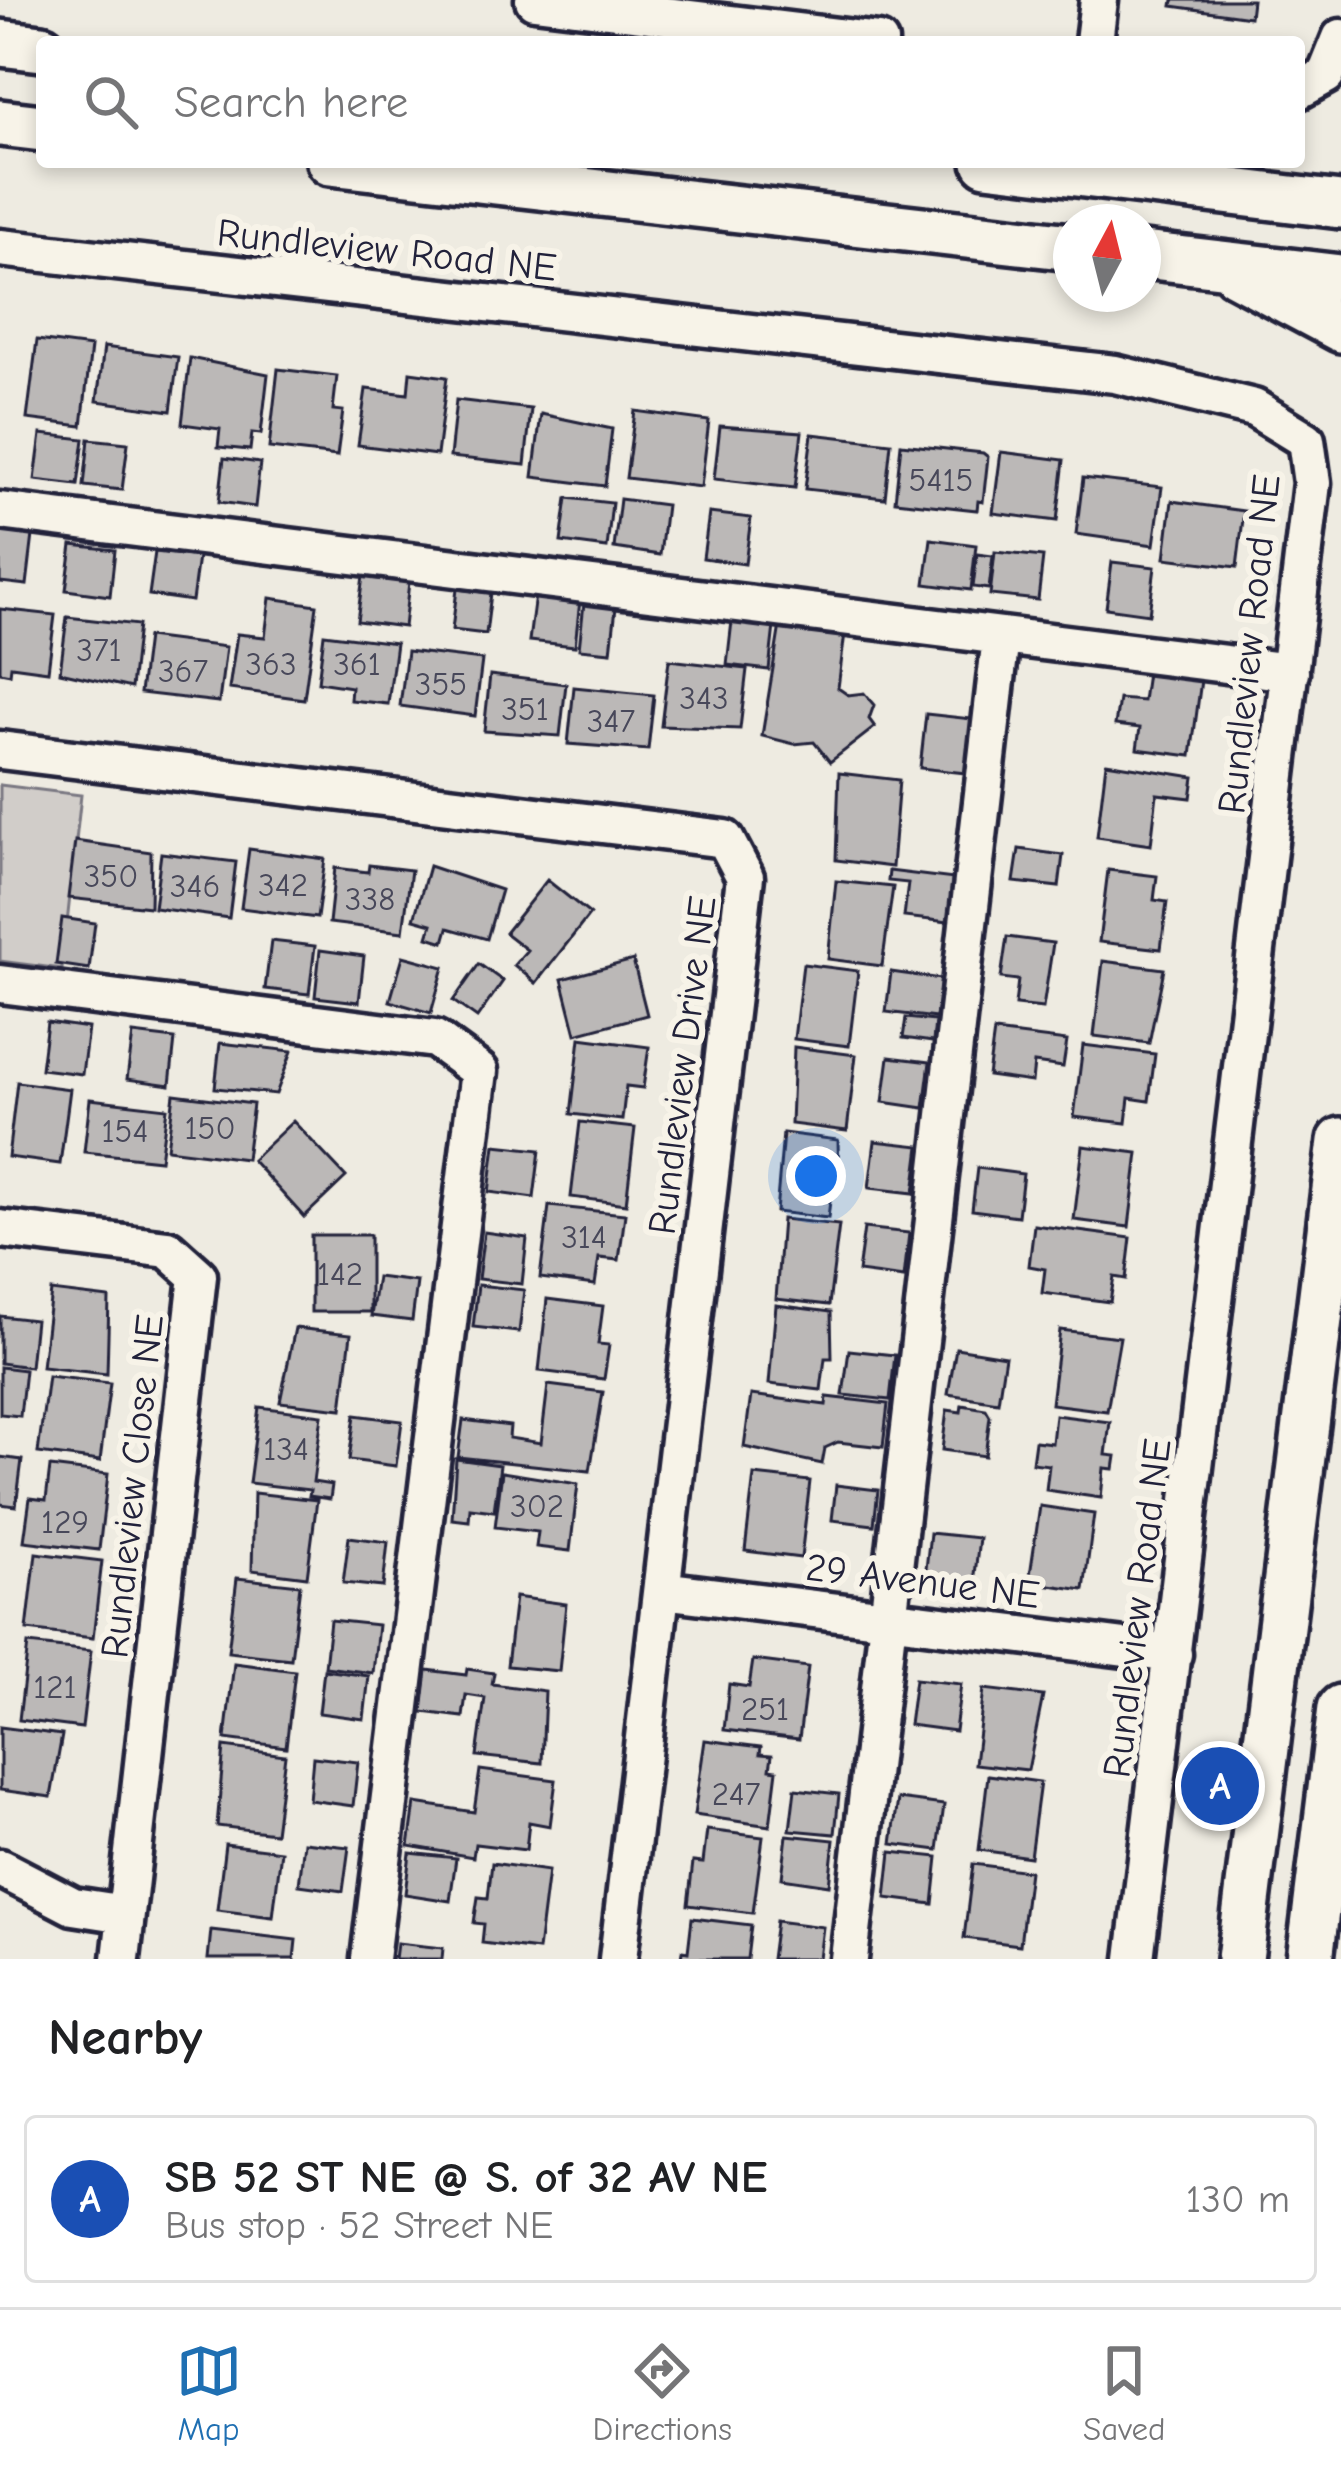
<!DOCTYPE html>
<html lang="en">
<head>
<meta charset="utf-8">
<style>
  body { margin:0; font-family:"Comic Neue",sans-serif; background:#f2f2f2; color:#202124 }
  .compass { position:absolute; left:1053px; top:204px; width:108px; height:108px; border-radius:50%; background:#fff; box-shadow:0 6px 18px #0003; rotate:7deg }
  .you { position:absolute; left:816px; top:1176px; width:42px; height:42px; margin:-30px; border:9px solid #fff; border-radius:50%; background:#1a73e8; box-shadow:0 0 0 18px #1a73e833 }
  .badge { display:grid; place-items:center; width:78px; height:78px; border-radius:50%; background:#1f6fb2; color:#fff; font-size:39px; font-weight:700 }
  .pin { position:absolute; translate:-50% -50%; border:6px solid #fff; box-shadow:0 3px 12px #0006 }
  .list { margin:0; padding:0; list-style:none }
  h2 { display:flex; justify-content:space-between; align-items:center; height:156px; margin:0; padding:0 48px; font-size:51px }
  h2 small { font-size:39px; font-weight:400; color:#757577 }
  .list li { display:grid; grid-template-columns:78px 1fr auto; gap:36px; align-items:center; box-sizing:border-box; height:168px; margin:0 24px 24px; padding:0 24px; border:3px solid #e0e0e0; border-radius:12px }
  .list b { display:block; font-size:45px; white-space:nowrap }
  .list p { margin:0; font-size:39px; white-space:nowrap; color:#757577 }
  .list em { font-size:39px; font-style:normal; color:#757577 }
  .icon { flex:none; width:66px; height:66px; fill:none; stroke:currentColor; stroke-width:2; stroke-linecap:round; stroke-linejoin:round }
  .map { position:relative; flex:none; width:1341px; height:1959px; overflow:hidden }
  .search { position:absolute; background:#fff; box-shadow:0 6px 18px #0003; left:36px; right:36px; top:36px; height:132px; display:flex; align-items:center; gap:30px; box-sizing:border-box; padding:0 42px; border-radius:12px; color:#757577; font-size:45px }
  .sheet { height:348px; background:#fff }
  nav { display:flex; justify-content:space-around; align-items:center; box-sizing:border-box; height:168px; border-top:3px solid #e0e0e0; background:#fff; font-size:33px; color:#757577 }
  nav a { display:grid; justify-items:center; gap:6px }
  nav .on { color:#1f6fb2 }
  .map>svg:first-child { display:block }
  .green { fill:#d1cdc9; stroke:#7a7882; stroke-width:3 }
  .building { fill:#bbb8b7; stroke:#22223b; stroke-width:3 }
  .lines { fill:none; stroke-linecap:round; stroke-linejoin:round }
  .minor-casing { stroke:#22223b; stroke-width:45 }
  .major-casing { stroke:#22223b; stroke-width:54 }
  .minor { stroke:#f7f3e8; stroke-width:36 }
  .major { stroke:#f7f3e8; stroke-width:45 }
  .labels { text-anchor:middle; stroke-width:12; stroke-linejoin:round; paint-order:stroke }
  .number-label { font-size:33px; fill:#48485a }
  .street-label { font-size:39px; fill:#22223b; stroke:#f7f3e8 }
</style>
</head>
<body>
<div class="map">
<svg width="1341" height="1959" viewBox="0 0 1341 1959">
  <rect width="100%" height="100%" fill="#eeebe1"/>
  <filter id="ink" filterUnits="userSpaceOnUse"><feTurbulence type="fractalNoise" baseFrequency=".00833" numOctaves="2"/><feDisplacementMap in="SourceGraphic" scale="24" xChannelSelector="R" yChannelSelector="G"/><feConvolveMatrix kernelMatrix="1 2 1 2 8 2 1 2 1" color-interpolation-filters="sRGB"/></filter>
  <g filter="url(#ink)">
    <path class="green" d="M0,785L81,795L62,969L0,961Z"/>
    <path class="building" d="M1173,0H1252L1250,17L1172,6Z
      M37,340L91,347L82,426L27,419Z
      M104,347L178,357L171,411L97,401Z
      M190,358L268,374L261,434L252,433L250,450L218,447L220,429L182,424Z
      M278,369L337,376L333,410L343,411L337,456L269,448Z
      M410,372L447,377L437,455L358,445L366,389L408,394Z
      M456,400L531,409L525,465L450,457Z
      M635,411L709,421L701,487L626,478Z
      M541,414L612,429L605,486L533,477Z
      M720,426L802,432L795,488L714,479Z
      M41,434L84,439L78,485L35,480Z
      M812,434L891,443L885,498L805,489Z
      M89,439L128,443L122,490L84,486Z
      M901,444L983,453L988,457L983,502L978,501L977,510L895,501Z
      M1001,452L1064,460L1057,521L993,513Z
      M224,458L260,463L255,507L219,502Z
      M1083,478L1162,487L1154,545L1076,534Z
      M567,498L612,503L607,548L561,542Z
      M620,499L666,505L660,555L614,548Z
      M1172,501L1244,511L1237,567L1165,558Z
      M709,513L751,518L745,564L703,558Z
      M0,531L33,535L27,585L0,582Z
      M931,539L976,545L971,590L925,584Z
      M72,545L115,550L110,596L66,590Z
      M155,552L198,557L192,601L149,595Z
      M995,552L1043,557L1038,600L990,595Z
      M977,554L993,556L989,589L973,587Z
      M1112,562L1155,567L1149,614L1106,608Z
      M363,576L409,582L404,627L357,621Z
      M457,589L491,593L486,634L452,630Z
      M535,595L580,600L575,646L529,641Z
      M270,598L317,605L304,699L229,689L237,634L265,637Z
      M584,603L616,607L611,652L579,649Z
      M0,609L55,615L48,671L11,666L10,674L0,672Z
      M67,617L138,625L131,688L60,672Z
      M732,621L774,626L769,670L727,665Z
      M780,625L845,633L838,688L848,695L864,693L874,705L869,719L875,727L830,762L814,742L794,744L762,736Z
      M324,634L396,643L388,704L350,700L351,687L318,682Z
      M147,637L226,647L219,702L140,693Z
      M407,651L482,660L475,716L400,706Z
      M669,660L747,669L740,729L661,726Z
      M1147,673L1201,680L1191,756L1137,749L1140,728L1115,725L1119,699L1143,701Z
      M490,675L566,684L560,736L484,731Z
      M574,687L654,695L648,750L568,744Z
      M926,714L972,719L966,773L920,768Z
      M1106,763L1194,777L1191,798L1157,794L1151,845L1097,837Z
      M839,773L899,780L892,867L836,860Z
      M75,841L151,852L150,907L68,898Z
      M249,849L325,859L317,918L241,908Z
      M1019,849L1063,855L1059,887L1014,882Z
      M161,853L236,862L229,918L154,908Z
      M369,865L411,870L403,932L329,923L335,868L368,872Z
      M429,866L501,890L487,939L448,928L444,942L428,937L432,924L414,919Z
      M1108,870L1157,876L1154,900L1167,902L1161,949L1099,942Z
      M889,871L954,879L949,922L904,917L908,883L888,881Z
      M547,880L590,914L536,983L514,965L527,950L505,933Z
      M836,881L893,887L882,966L828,959Z
      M62,918L95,923L89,969L56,964Z
      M1007,937L1053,943L1043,1008L1015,1005L1018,980L1001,978Z
      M271,941L315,946L309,994L265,989Z
      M320,950L364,956L359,1002L315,997Z
      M403,956L444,967L431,1013L390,1001Z
      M633,960L647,1015L576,1034L562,979Z
      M1103,961L1164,969L1149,1043L1094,1036Z
      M479,964L503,981L477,1018L453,1001Z
      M803,964L858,971L849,1046L794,1039Z
      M891,972L941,979L936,1018L886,1012Z
      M906,1018L935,1021L933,1042L903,1038Z
      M47,1022L88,1028L82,1074L41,1069Z
      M994,1032L1067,1041L1063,1067L1034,1063L1032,1082L988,1076Z
      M133,1034L175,1039L170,1085L127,1079Z
      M580,1038L649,1047L643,1088L626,1086L622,1120L571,1114Z
      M220,1043L292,1051L276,1094L215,1088Z
      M1083,1045L1155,1054L1149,1101L1129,1098L1126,1123L1074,1117Z
      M794,1047L856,1055L847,1131L791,1124Z
      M889,1057L930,1062L924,1108L883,1102Z
      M17,1082L70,1089L60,1164L8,1157Z
      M174,1094L253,1104L246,1159L167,1149Z
      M90,1099L167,1108L160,1160L84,1152Z
      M293,1121L346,1177L304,1217L252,1160Z
      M580,1122L635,1128L626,1204L571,1197Z
      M783,1133L838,1140L839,1184L832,1183L828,1218L776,1212Z
      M875,1141L920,1146L914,1193L869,1188Z
      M495,1145L540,1150L534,1198L489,1192Z
      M1083,1146L1138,1153L1129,1227L1074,1220Z
      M977,1168L1023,1174L1018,1216L972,1210Z
      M549,1206L625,1214L619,1260L599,1258L595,1285L540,1278Z
      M782,1219L839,1225L829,1305L776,1299Z
      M1034,1225L1131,1238L1126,1279L1114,1277L1110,1302L1042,1293L1045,1269L1029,1266Z
      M864,1228L909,1233L904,1278L858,1272Z
      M484,1232L527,1238L522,1284L478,1279Z
      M311,1235H370V1312H311Z
      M377,1277L417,1282L412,1321L371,1316Z
      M478,1285L524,1290L519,1332L473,1327Z
      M51,1291L109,1298L107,1374L42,1367Z
      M547,1299L603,1306L598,1344L609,1345L604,1379L539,1371Z
      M776,1305L831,1312L832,1358H825L821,1390L769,1384Z
      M0,1316L35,1320L30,1367L0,1363Z
      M295,1328L351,1334L342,1409L280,1402Z
      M1060,1330L1120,1337L1107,1411L1051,1404Z
      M956,1348L1005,1356L998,1402L948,1394Z
      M849,1350L895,1355L890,1400L843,1395Z
      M0,1367L25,1370L20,1416L0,1414Z
      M48,1376L110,1383L100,1461L38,1453Z
      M548,1385L603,1392L590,1471L458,1457L463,1420L510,1426L509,1438L541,1443Z
      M751,1395L826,1405L827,1397L888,1404L883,1447L838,1442L825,1448L822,1464L744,1447Z
      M962,1405L986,1409L990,1416L985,1456L942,1450L947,1410L961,1412Z
      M259,1407L322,1415L313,1482L332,1485L330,1499L309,1496L310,1490L249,1483Z
      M355,1415L402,1421L396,1466L349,1460Z
      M1055,1415L1110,1422L1106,1455L1116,1456L1114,1469L1104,1468L1101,1498L1046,1490L1049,1465L1032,1463L1035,1441L1052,1443Z
      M0,1457L22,1460L16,1506L0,1504Z
      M456,1459L500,1465L494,1511L470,1508L469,1521L452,1519Z
      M50,1467L108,1474L99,1550L24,1541L30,1498L46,1500Z
      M502,1472L578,1484L570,1551L536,1547L538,1532L495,1527Z
      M754,1475L810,1481L801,1558L745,1551Z
      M836,1485L878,1490L874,1525L832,1520Z
      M254,1493L317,1500L307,1577L252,1570Z
      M1040,1506L1094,1514L1084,1590L1029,1582Z
      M930,1533L979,1538L974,1584L925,1578Z
      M349,1537L388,1542L383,1587L343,1583Z
      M36,1553L102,1561L93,1638L27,1630Z
      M237,1578L300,1585L291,1659L228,1652Z
      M515,1597L566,1604L559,1671L507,1666Z
      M330,1620L378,1625L373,1673L325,1667Z
      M28,1644L91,1651L82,1728L19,1720Z
      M753,1660L808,1667L799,1739L724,1730L729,1684L749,1687Z
      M234,1663L295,1671L286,1747L225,1739Z
      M467,1669L494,1673L492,1684L545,1691L542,1763L477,1756L485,1698L466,1695L463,1717L422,1712L427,1670L466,1675Z
      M324,1670L369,1676L364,1719L319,1713Z
      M915,1679L961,1684L955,1731L909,1725Z
      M984,1689L1043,1696L1028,1770L975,1764Z
      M0,1727L62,1735L51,1797L0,1790Z
      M705,1740L761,1747L760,1754L772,1755L770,1769L777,1770L770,1826L694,1815Z
      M224,1747L285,1755L275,1833L217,1826Z
      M313,1757L358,1762L353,1806L309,1800Z
      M480,1770L556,1780L550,1826L529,1822L526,1850L475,1844L473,1857L409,1846L415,1803L474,1812Z
      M988,1775L1040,1782L1030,1857L979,1850Z
      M795,1789L839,1794L835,1834L790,1830Z
      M898,1799L944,1805L938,1850L892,1844Z
      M707,1830L763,1837L753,1913L688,1905L693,1862L703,1863Z
      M787,1835L834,1840L829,1885L782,1878Z
      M304,1842L349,1847L343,1891L299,1885Z
      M225,1844L281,1851L273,1917L217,1910Z
      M891,1852L938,1857L933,1904L886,1898Z
      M410,1853L456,1858L450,1901L405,1894Z
      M492,1863L548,1871L538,1950L482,1943L484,1924L474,1923L478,1897L488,1898Z
      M973,1864L1029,1871L1020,1945L964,1938Z
      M692,1918L751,1925L747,1959H681L682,1951L688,1952Z
      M776,1921L823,1927L819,1959H771Z
      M211,1930L296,1940L294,1959H208Z
      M397,1943L443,1948L442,1959H395Z"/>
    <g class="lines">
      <g class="minor-casing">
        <path id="minor" d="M534,0L879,42
          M1094,42L1099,0
          M1299,90L1326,75L1341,38
          M0,248L1115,374L1254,408L1306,440L1312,483L1135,1959
          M0,511L1290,672
          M0,750L725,839L745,877L618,1959
          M0,984L435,1039L479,1071L370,1959
          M0,1229L168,1249L198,1276L121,1959
          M662,1590L1173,1654
          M0,1868L73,1906L125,1914
          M849,1959L1001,637"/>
      </g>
      <g class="major-casing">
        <path id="major" d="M0,43L42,48
          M0,123L42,128
          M330,162L1071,247
          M986,162L1341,205
          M1143,255L1341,278
          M1236,273L1341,329
          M1240,1959L1341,1141
          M1310,1959L1341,1708"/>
      </g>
      <use href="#minor" class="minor"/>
      <use href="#major" class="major"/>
    </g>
  </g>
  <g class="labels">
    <g class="number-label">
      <text x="941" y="491">5415</text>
      <text x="99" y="661">371</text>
      <text x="271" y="675">363</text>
      <text x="357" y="675">361</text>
      <text x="183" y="682">367</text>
      <text x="441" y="695">355</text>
      <text x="704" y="709">343</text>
      <text x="525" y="720">351</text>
      <text x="611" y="732">347</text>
      <text x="111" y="887">350</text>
      <text x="283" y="896">342</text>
      <text x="195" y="897">346</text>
      <text x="370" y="910">338</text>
      <text x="210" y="1139">150</text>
      <text x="125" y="1142">154</text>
      <text x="584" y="1248">314</text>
      <text x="340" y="1285">142</text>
      <text x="286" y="1460">134</text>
      <text x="537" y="1517">302</text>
      <text x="65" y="1533">129</text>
      <text x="55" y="1698">121</text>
      <text x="765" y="1720">251</text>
      <text x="736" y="1805">247</text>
    </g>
    <g class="street-label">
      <text transform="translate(387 249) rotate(6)" y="14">Rundleview Road NE</text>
      <text transform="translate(1248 644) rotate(-84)" y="14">Rundleview Road NE</text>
      <text transform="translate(681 1065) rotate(-83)" y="14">Rundleview Drive NE</text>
      <text transform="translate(131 1486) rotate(-84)" y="14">Rundleview Close NE</text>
      <text transform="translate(923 1580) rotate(7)" y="14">29 Avenue NE</text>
      <text transform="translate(1136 1608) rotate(-83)" y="14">Rundleview Road NE</text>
    </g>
  </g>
</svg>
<svg class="compass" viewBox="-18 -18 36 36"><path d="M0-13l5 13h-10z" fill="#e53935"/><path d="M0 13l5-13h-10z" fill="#757577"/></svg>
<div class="you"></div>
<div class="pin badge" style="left:1220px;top:1786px;background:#1a4fb4">A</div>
<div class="search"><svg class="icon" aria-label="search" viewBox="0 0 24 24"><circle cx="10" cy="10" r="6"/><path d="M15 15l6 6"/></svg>Search here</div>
</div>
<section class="sheet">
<h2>Nearby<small></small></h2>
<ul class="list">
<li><span class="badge" style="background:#1a4fb4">A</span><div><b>SB 52 ST NE @ S. of 32 AV NE</b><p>Bus stop · 52 Street NE</p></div><em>130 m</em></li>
</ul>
</section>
<nav>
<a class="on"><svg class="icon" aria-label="map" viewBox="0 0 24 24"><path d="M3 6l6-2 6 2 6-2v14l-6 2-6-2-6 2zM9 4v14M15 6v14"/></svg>Map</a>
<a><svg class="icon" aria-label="directions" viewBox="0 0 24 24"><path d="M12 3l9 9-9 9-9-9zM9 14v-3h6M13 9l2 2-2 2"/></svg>Directions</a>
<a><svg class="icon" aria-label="saved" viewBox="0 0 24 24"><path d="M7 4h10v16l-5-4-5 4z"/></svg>Saved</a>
</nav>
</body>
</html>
